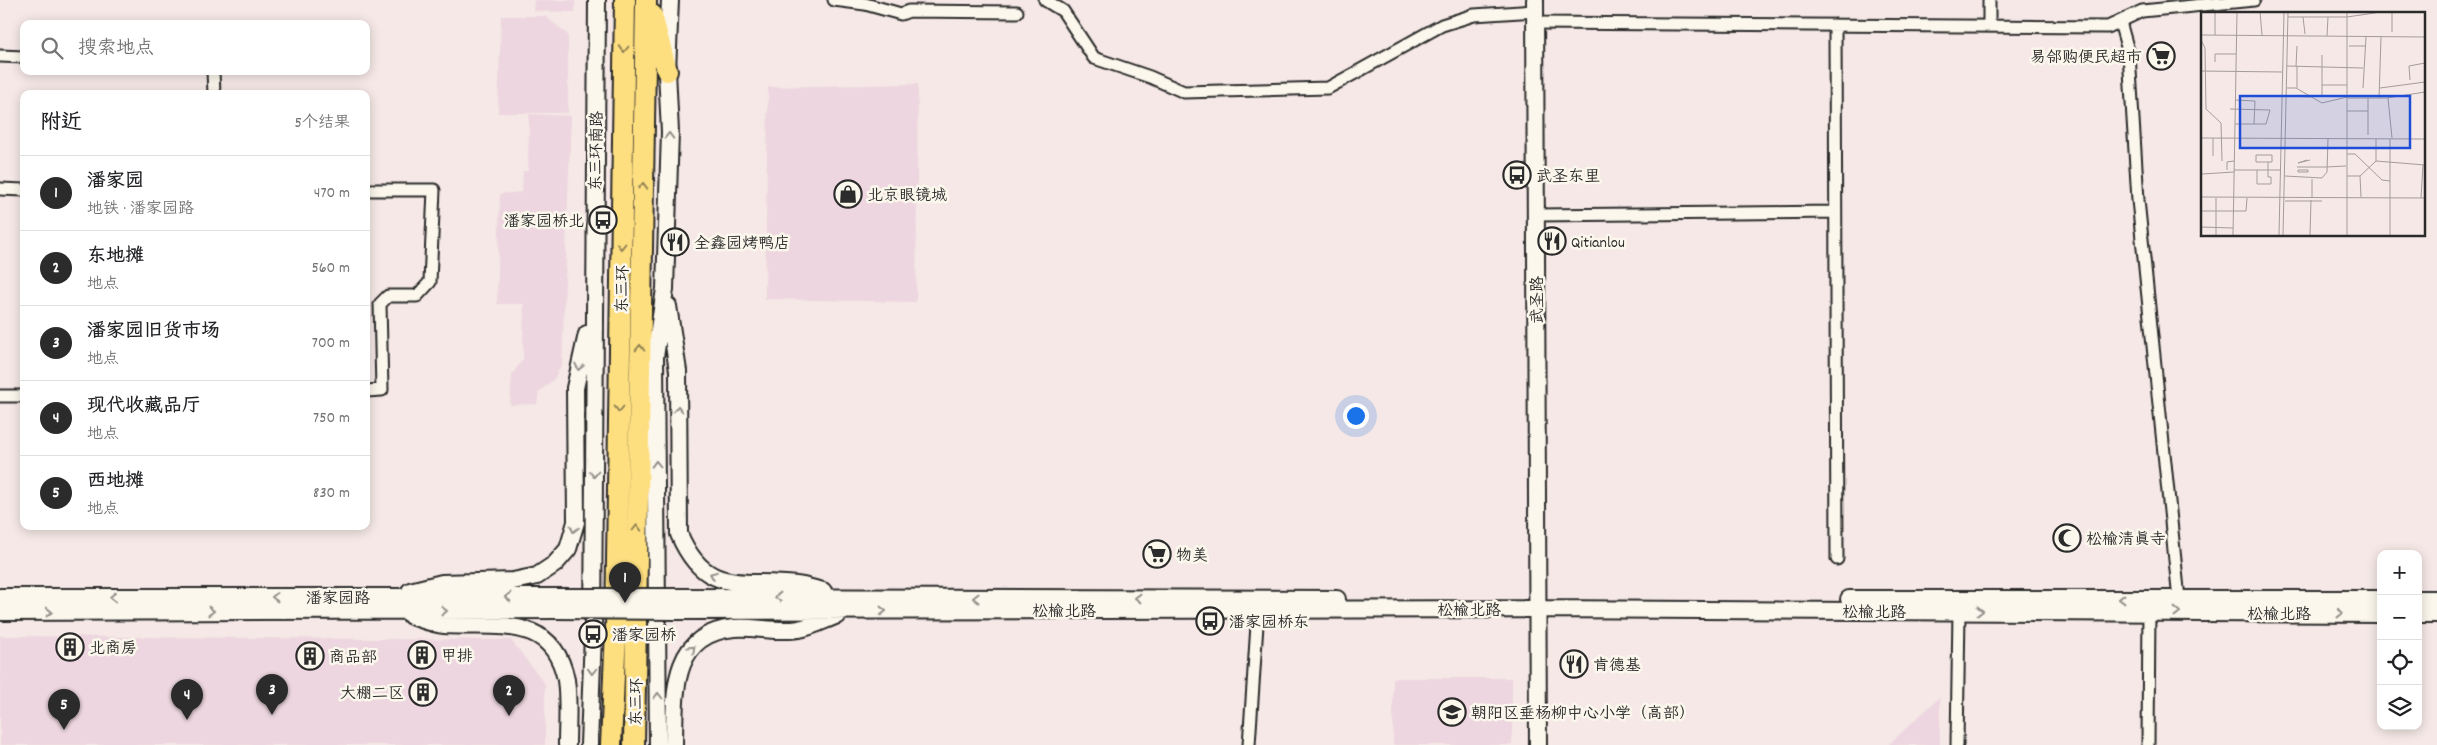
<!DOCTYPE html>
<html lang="zh">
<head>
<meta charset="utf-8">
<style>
  body { margin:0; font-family:Dekko,"LXGW WenKai TC",sans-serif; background:#f2f2f2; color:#202124 }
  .controls { position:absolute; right:15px; bottom:15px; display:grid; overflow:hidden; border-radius:10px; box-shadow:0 2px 12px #0003 }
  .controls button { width:45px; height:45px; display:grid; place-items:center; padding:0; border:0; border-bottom:1px solid #e0e0e0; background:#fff; color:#202124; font:25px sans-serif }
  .you { position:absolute; left:1355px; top:415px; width:18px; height:18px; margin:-12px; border:4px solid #fff; border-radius:50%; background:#1a73e8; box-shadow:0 0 0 8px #1a73e833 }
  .badge { display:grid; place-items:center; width:32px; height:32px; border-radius:50%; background:#2b2b2b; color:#fff; font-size:16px; font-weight:700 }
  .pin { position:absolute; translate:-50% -41px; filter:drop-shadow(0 1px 2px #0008) }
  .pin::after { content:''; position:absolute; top:26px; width:18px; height:15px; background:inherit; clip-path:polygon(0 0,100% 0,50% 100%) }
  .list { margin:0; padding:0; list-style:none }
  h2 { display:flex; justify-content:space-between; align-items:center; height:65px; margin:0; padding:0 20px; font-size:21px }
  h2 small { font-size:16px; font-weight:400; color:#757577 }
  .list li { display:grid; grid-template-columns:32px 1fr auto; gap:15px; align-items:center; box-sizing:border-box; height:75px; padding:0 20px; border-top:1px solid #e0e0e0 }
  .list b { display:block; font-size:19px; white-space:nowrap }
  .list p { margin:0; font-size:16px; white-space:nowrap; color:#757577 }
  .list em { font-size:16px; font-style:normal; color:#757577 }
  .icon { flex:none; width:28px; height:28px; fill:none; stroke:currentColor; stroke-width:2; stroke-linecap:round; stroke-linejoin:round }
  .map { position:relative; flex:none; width:2437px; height:745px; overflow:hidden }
  .search { position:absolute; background:#fff; box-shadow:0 2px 12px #0003; left:20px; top:20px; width:350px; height:55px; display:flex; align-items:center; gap:12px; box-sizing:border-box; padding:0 18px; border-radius:10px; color:#757577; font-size:19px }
  .panel { position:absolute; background:#fff; box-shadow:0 2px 12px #0003; left:20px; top:90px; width:350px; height:440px; border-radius:10px }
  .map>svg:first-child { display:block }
  .built { fill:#edd6df }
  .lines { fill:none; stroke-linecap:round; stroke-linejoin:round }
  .street-casing { stroke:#2b2b2b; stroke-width:15 }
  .secondary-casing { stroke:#2b2b2b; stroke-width:20 }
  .highway-casing { stroke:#2b2b2b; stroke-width:24 }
  .street { stroke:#fbf7ec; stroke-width:11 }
  .secondary { stroke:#fbf7ec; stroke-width:16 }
  .highway { stroke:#fedf80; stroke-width:20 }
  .secondary-bridge-casing { stroke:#2b2b2b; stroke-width:20; stroke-linecap:butt }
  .secondary-bridge { stroke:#fbf7ec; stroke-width:16 }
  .oneway { stroke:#948556 }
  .oneway2 { stroke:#93918c }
  .labels { text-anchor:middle; stroke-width:5; stroke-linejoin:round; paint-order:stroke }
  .poi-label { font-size:16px; fill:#2b2b2b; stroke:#fbf7ec; text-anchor:start }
  .street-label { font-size:16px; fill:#2b2b2b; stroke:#fbf7ec }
  .inset-road { fill:none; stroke:#a49c9b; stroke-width:1 }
  .view { fill:#1d4ed8; fill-opacity:0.15; stroke:#1d4ed8; stroke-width:2.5 }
  .inset-edge { fill:none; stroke:#2b2b2b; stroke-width:2.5 }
</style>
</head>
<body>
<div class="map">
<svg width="2437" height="745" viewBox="0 0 2437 745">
  <rect width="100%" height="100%" fill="#f5e8e6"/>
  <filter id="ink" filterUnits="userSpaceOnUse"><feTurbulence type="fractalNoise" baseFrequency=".02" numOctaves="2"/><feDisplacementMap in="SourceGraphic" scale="10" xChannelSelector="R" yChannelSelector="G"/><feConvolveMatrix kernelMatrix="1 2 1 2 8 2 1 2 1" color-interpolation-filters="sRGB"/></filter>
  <g filter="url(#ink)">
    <path class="built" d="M534,0H575V12L533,11Z
      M501,16H545L568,35V113H498Z
      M918,84L916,302L765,299L768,87Z
      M529,114L571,116L562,364L554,379L539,392L537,404L510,405L512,375L523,359L524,304H497L500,194L522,192L523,171H528Z
      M0,636L511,640L545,684V745H0Z
      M1393,678H1512V745H1393Z
      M1940,697V745H1888Z"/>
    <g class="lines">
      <g class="street-casing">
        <path id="street" d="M834,0L865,4L901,14L909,11L1017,12
          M1045,0L1063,11L1094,58L1150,77L1184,92L1328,88L1442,25L1474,15L1535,11
          M2120,22L2129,54L2138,200L2179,599
          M1535,23L2108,27L2142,11L2254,0
          M1835,25L1837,559
          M1989,26V0
          M0,56L24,57
          M213,71L214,94
          M0,189L24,190
          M366,190H434L430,282L417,296H388L380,304L382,390L366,391
          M1536,215L1835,212
          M0,396H24
          M1249,745L1258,610
          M1957,745L1959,611
          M2148,745L2149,606"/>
      </g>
      <g class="secondary-casing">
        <path id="secondary" d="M1535,0L1538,745
          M668,306L678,371L679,534C706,597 741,578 796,585C805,586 814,589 823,591
          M410,591L442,583L513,581L537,576L555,564L568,549L576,522L575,388L587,334
          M0,597H557
          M676,597L1337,599
          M1849,599H2381
          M2418,599H2437
          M676,611L1537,609L2381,614
          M0,612L556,610
          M2418,614H2437
          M411,616C421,619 433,624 444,625C496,628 553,613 566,680C569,700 567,724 567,745
          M589,745L593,634L597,0
          M658,745L655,357L665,289L670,132L667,71L670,0
          M674,745C675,697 669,634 734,628C755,626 778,633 799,629C812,627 826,619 838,615"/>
      </g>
      <g class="highway-casing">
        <path id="highway" d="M652,15L667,71
          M611,745L616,630L625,0
          M634,745L646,0"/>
      </g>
      <use href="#street" class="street"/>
      <use href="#secondary" class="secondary"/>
      <use href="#highway" class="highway"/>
      <g class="secondary-bridge-casing">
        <path id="secondary-bridge" d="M557,597H676
          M556,610L676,611"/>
      </g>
      <use href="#secondary-bridge" class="secondary-bridge"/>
    </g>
    <defs><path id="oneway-chevron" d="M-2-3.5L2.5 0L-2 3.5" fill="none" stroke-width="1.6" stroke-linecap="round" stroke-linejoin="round" transform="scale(1.25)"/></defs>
    <g class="oneway">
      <use href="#oneway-chevron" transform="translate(624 49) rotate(91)"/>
      <use href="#oneway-chevron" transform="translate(643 186) rotate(-89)"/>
      <use href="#oneway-chevron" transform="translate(621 246) rotate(91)"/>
      <use href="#oneway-chevron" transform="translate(640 348) rotate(-89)"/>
      <use href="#oneway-chevron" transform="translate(619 409) rotate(91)"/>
      <use href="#oneway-chevron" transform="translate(637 528) rotate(-89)"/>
    </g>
    <g class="oneway2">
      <use href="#oneway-chevron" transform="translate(669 136) rotate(-89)"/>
      <use href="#oneway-chevron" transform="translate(579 367) rotate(103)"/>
      <use href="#oneway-chevron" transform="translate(678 409) rotate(-90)"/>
      <use href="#oneway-chevron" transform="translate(656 464) rotate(-91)"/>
      <use href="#oneway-chevron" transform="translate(594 474) rotate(90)"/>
      <use href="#oneway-chevron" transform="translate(574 529) rotate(105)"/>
      <use href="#oneway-chevron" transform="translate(713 575) rotate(-158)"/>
      <use href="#oneway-chevron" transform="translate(113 597) rotate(180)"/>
      <use href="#oneway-chevron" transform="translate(275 597) rotate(-180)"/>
      <use href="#oneway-chevron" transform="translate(508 597) rotate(180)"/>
      <use href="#oneway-chevron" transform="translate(778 597) rotate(180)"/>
      <use href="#oneway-chevron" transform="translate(976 598) rotate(-180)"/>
      <use href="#oneway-chevron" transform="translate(1138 598) rotate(-180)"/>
      <use href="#oneway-chevron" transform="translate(2122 599) rotate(180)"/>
      <use href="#oneway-chevron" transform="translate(211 611)"/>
      <use href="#oneway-chevron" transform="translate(444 611)"/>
      <use href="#oneway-chevron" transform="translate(883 611)"/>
      <use href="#oneway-chevron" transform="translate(1980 611)"/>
      <use href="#oneway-chevron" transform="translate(49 612)"/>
      <use href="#oneway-chevron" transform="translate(2177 612)"/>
      <use href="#oneway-chevron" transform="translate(2340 613)"/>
      <use href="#oneway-chevron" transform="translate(692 649) rotate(-44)"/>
      <use href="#oneway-chevron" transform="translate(592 671) rotate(92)"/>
      <use href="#oneway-chevron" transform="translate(658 696) rotate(-90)"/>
    </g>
  </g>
  <defs>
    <g id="supermarket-ring" transform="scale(1.4375)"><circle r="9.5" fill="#fbf7ec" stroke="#2b2b2b" stroke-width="1.5"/><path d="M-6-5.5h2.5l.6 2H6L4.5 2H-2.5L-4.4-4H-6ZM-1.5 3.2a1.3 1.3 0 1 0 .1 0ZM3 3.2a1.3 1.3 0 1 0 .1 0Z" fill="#2b2b2b"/></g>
    <g id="bus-ring" transform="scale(1.4375)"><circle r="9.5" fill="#fbf7ec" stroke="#2b2b2b" stroke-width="1.5"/><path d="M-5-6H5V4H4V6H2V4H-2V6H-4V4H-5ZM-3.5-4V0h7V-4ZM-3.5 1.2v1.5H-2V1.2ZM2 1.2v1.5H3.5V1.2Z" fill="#2b2b2b"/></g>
    <g id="shop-ring" transform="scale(1.4375)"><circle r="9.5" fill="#fbf7ec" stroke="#2b2b2b" stroke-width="1.5"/><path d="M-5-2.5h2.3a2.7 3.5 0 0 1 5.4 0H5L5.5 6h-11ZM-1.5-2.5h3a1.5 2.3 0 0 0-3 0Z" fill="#2b2b2b"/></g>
    <g id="restaurant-ring" transform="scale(1.4375)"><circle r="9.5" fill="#fbf7ec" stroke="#2b2b2b" stroke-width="1.5"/><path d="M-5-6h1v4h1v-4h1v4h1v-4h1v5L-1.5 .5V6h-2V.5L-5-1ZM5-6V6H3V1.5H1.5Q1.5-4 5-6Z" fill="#2b2b2b"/></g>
    <g id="mosque-ring" transform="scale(1.4375)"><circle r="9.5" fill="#fbf7ec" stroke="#2b2b2b" stroke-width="1.5"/><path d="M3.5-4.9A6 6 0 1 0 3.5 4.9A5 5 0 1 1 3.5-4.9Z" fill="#2b2b2b"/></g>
    <g id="building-ring" transform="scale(1.4375)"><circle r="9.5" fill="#fbf7ec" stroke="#2b2b2b" stroke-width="1.5"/><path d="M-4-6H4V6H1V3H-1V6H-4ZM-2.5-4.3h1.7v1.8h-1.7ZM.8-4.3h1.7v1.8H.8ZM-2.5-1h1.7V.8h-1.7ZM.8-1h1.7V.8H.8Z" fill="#2b2b2b"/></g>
    <g id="school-ring" transform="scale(1.4375)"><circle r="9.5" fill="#fbf7ec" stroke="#2b2b2b" stroke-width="1.5"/><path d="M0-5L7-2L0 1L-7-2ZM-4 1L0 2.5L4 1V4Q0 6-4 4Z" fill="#2b2b2b"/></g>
  </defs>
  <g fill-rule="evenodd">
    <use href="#supermarket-ring" x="2161" y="56"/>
    <use href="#bus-ring" x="1517" y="175"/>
    <use href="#shop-ring" x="848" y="194"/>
    <use href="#bus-ring" x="603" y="220"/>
    <use href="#restaurant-ring" x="1552" y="241"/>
    <use href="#restaurant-ring" x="675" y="242"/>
    <use href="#mosque-ring" x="2067" y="538"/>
    <use href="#supermarket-ring" x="1157" y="554"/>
    <use href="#bus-ring" x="1210" y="621"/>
    <use href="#bus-ring" x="593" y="634"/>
    <use href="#building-ring" x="70" y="647"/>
    <use href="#building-ring" x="422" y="655"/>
    <use href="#building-ring" x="310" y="656"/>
    <use href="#restaurant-ring" x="1574" y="664"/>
    <use href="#building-ring" x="423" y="692"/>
    <use href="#school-ring" x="1452" y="712"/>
  </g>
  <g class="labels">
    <g class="poi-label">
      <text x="2142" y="62" text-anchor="end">易邻购便民超市</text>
      <text x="1536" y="181">武圣东里</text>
      <text x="867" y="200">北京眼镜城</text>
      <text x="584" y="226" text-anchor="end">潘家园桥北</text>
      <text x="1571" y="247">Qitianlou</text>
      <text x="694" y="248">全鑫园烤鸭店</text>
      <text x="2086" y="544">松榆清真寺</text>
      <text x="1176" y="560">物美</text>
      <text x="1229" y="627">潘家园桥东</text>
      <text x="612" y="640">潘家园桥</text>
      <text x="89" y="653">北商房</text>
      <text x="441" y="661">甲排</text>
      <text x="329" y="662">商品部</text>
      <text x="1593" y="670">肯德基</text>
      <text x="404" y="698" text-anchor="end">大棚二区</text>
      <text x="1471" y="718">朝阳区垂杨柳中心小学（高部）</text>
    </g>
    <g class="street-label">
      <text transform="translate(595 151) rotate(-89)" y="6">东三环南路</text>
      <text transform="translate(621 289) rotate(-89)" y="6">东三环</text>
      <text transform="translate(1536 300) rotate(-90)" y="6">武圣路</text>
      <text x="338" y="603">潘家园路</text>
      <text x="1469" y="615">松榆北路</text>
      <text x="1064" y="616">松榆北路</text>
      <text x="1874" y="617">松榆北路</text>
      <text x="2279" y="619">松榆北路</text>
      <text transform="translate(635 702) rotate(-89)" y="6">东三环</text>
    </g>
  </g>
  <g transform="translate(2201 12)">
    <rect width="224" height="224" fill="#f5e8e6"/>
    <path class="inset-road" d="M14,0V23M59,0L61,23M87,5H146L180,0M102,5L104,22M191,20V0M0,23L224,25M126,24L127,5M0,28L4,36L5,97L20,111L21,149M148,34H165M121,43V83M14,50V42H35M86,54L162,56M95,54L96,34M0,59L81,60M209,68L208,54L224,51M121,73H146M86,76H95L121,91L146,85M96,76V54M162,76L165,25M179,76L224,70M86,84L110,85M146,86H186L224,80M167,86V123M178,86L180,25M187,86L191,126M34,88L54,89L53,112M29,97L69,98L65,112H34M146,99H167M0,126L224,127M12,126V144M189,127V223M146,142H154L181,168L189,169M106,148L97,151L109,148M175,149L224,153M96,155H125M125,155L145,154M26,158V150L33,149M33,158H79M56,158V172H70V165H67V150H55V143H71V150H67M97,158H107V160H97ZM1,162L33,160M84,164L121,166L126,160L127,127M146,164H159L175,149V127M159,164L160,185M111,167V186M0,185L224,186M220,186L222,153M84,189H121M0,199H45L46,186M0,215L32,216M15,223V186M32,223L36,0M78,223L83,0M82,223L87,0M109,223L110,188M146,223V0"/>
    <path class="view" d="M39,84H209V136H39Z"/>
    <rect width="224" height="224" class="inset-edge"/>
  </g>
</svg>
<div class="controls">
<button>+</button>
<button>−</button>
<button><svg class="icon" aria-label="locate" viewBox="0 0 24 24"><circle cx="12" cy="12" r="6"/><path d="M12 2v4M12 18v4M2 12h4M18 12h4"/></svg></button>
<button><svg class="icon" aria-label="layers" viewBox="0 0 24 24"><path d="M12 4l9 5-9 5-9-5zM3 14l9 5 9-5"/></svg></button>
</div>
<div class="you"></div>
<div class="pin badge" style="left:625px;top:603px">1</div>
<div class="pin badge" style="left:509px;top:716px">2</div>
<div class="pin badge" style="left:272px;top:715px">3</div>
<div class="pin badge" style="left:187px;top:720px">4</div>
<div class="pin badge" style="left:64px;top:730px">5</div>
<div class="search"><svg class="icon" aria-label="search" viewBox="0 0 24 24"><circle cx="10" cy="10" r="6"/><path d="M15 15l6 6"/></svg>搜索地点</div>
<section class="panel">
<h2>附近<small>5个结果</small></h2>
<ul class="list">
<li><span class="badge">1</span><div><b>潘家园</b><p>地铁 · 潘家园路</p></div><em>470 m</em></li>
<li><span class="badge">2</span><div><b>东地摊</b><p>地点</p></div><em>560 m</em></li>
<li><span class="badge">3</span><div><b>潘家园旧货市场</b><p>地点</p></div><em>700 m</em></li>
<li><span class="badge">4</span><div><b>现代收藏品厅</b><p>地点</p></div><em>750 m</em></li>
<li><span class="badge">5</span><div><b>西地摊</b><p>地点</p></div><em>830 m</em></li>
</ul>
</section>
</div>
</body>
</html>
